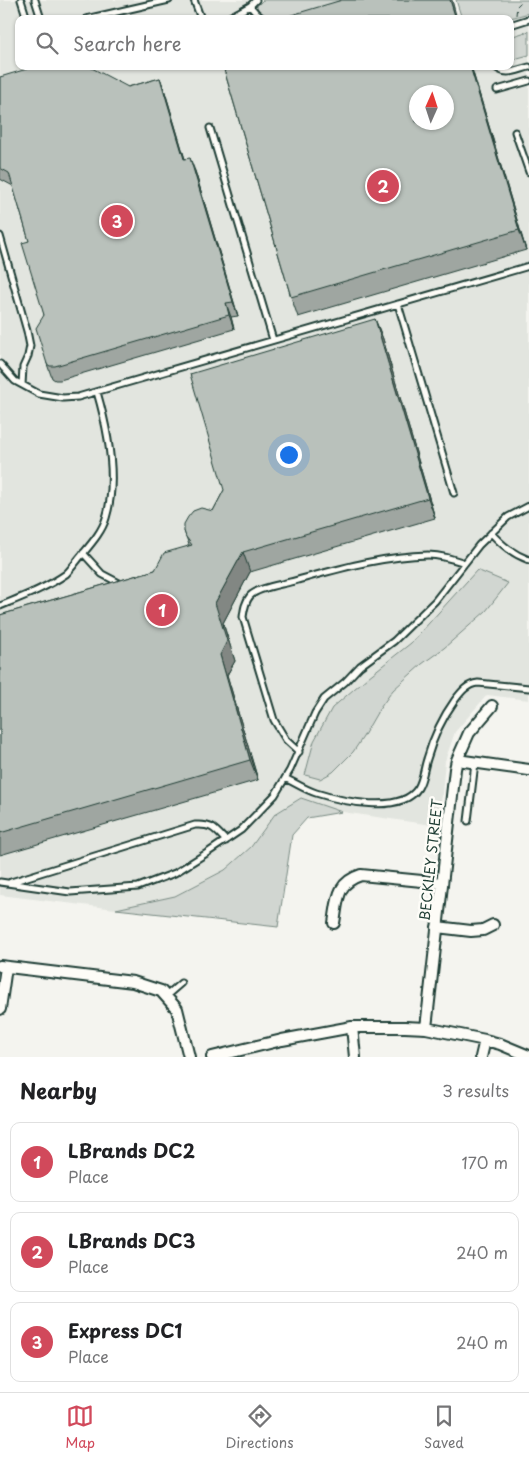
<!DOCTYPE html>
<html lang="en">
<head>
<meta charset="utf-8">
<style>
  body { margin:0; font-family:"Playpen Sans",sans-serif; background:#f6f6f6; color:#202124 }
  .compass { position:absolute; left:409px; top:85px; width:45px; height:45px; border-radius:50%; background:#fff; box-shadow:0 1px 4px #0004; rotate:3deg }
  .you { position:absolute; left:288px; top:454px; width:18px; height:18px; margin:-12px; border:4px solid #fff; border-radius:50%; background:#1a73e8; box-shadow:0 0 0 8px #1a73e833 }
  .badge { display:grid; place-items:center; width:32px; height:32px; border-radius:50%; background:#d1495b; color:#fff; font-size:16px; font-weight:700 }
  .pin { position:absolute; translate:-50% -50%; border:2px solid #fff; box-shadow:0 1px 5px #0006 }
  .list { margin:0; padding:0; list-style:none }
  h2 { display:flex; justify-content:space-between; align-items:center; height:65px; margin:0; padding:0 20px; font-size:21px }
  h2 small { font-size:16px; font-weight:400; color:#757577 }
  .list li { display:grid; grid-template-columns:32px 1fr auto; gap:15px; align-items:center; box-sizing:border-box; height:80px; margin:0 10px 10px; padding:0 10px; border:1px solid #e0e0e0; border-radius:10px }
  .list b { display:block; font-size:19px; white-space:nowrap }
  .list p { margin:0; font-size:16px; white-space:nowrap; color:#757577 }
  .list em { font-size:16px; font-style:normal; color:#757577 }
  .icon { flex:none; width:28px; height:28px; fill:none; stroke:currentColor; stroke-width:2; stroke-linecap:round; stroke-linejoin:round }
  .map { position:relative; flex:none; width:529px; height:1057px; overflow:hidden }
  .search { position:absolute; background:#fff; box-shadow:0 1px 4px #0004; left:15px; right:15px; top:15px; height:55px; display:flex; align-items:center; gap:12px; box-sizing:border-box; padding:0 18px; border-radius:10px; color:#757577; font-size:19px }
  .sheet { height:335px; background:#fff }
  nav { display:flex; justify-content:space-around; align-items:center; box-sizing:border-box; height:70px; border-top:1px solid #e0e0e0; background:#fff; font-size:14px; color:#757577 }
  nav a { display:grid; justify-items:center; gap:2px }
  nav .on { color:#d1495b }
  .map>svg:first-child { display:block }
  .built { fill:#e2e5df; fill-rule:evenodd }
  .green { fill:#d1d6d1; stroke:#788a82 }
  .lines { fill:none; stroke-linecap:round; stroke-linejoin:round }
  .service-casing { stroke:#1f3d34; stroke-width:9 }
  .minor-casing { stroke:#1f3d34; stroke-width:14 }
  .path { stroke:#1f3d34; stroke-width:1; stroke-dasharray:5 4; stroke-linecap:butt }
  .service { stroke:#fdfcf7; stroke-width:5 }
  .minor { stroke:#fdfcf7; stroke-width:10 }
  .wall { fill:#9fa6a1; stroke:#1f3d34 }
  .shaded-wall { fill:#828783; stroke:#1f3d34 }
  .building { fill:#b9c1bb; stroke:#1f3d34; fill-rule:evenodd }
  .labels { text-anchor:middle; stroke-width:5; stroke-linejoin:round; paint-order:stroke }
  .street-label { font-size:14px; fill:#1f3d34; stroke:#fdfcf7 }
</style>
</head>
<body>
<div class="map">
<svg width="529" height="1057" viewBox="0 0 529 1057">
  <rect width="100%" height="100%" fill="#f4f4ef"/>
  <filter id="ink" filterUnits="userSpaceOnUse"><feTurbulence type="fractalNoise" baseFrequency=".02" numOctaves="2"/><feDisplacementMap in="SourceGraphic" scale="10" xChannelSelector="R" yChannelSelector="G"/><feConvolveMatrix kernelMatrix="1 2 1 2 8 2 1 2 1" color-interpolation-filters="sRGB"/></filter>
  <g filter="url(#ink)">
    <path class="built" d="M0,0H254L258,10L263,16L272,19H19V66H510V19H507L529,13V700L487,695L455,732L445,761L439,826L342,812L301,798L275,814L251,847L225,870L175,896L116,909L0,895ZM416,92H446V122H416Z"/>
    <path class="green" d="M263,0H411L352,19H272C265,16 259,14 257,6Z
      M456,0H529V13L507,19H462Z
      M529,31V55L510,60V37Z
      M477,570L508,583L486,611L444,648L422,664L393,690L378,711L363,737L353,752L333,772L320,779L305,775L314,741L332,708L368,677L411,643Z
      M301,798L342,812L307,818L292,835L278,927L116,909L175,896L225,870L251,847L275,814Z"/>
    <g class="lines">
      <g class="service-casing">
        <path id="service" d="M21,0L27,19
          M35,0L41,19
          M194,0L201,19
          M250,6L256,13L263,19
          M86,19L169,0
          M226,19L250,6L256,0
          M510,25L529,19
          M495,66C504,77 517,70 529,67
          M497,90L529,81
          M210,128L273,340
          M515,132L529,172
          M0,236L27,331L30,346L28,356L23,367L22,385
          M398,304L454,493
          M0,364L15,381L39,394L63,398L78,397L529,266
          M491,533C503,546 513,554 529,560
          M83,553L102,574L121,584
          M0,606C22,597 46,588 66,574C71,569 76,562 81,556C90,545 102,532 106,518C118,479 108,430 97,392
          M299,752L286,740L274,720L243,617C244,609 245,602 250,596C257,588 279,585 290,582C335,570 381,556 428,555C441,555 453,559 465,563
          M285,778C295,783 306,790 316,793C341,801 401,815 418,788C423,780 424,768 427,759C433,738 442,718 455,700C461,692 467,684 478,683L529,688
          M468,821L475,763
          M0,882L70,892L138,887L175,873L210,851L241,830L275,795L290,770L315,713L324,699L345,682L360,666L394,641L435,601L479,545L508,517L529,506
          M11,882L195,825C212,824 215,829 226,841
          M166,996L181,983"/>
      </g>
      <g class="minor-casing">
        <path id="minor" d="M457,760L529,770
          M334,923C338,900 336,883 361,875L442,883
          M437,927L471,931L483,930L493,925
          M0,966L133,982L161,991L177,1009L189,1057
          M0,1009L6,967
          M352,1027L355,1057
          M426,1028L455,769L457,760L469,733L492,706
          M212,1057L282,1040L352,1027H405L426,1028L485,1040L500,1044L529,1056
          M481,1057L485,1040"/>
      </g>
      <path class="path" d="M516,15L517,6L523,0"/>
      <use href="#service" class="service"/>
      <use href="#minor" class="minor"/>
    </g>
    <path class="wall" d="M223,66H471L526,250L298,317L291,297Z
      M0,77L128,87L160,78L165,92L185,159L195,171L238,316L231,317L234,329L60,380H55L52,378L47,364L44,315L29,241L13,186L0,179Z
      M375,319L383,339L435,518L250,572L223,623L235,661L227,675L258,780L0,855V615L155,570L189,545L184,531L213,511L224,490Z"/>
    <path class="shaded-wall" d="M450,0H452L457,19H456Z
      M470,66H471L526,250L519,230Z
      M160,78L165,92L189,173L184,159Z
      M190,158L195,171L238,316L233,302Z
      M226,303L231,317L234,329L229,315Z
      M375,319L383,339L435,518L428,498Z
      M243,552L250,572L223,623L235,661L227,675L258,780L250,760L220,655L215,603Z"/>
    <path class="building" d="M342,0H450L456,19H278Z
      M37,66H88L128,87L160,78L184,159L190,158L233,302L226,303L229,315L55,366H50L47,364L36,328L44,315L22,243L29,241L9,173L0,168V77Z
      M223,66H470L519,230L291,297ZM416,92H446V122H416Z
      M375,319L428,498L243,552L215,603L227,641L220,655L250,760L0,833V615L155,570L164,553L192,545L186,537L184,531V524L188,517L193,511L201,508L213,511L224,490L190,374Z"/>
  </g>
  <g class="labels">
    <g class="street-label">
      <text transform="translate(431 860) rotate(-84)" y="5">BECKLEY STREET</text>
    </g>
  </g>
</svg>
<svg class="compass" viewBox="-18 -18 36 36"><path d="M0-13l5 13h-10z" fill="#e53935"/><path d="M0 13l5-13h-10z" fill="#757577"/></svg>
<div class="you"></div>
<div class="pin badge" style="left:162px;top:610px">1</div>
<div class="pin badge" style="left:383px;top:186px">2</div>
<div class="pin badge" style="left:117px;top:221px">3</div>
<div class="search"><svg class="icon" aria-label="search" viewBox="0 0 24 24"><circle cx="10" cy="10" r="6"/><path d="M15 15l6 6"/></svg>Search here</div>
</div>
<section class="sheet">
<h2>Nearby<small>3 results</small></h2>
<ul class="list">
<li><span class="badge">1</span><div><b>LBrands DC2</b><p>Place</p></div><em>170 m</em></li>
<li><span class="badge">2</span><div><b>LBrands DC3</b><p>Place</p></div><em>240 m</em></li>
<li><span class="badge">3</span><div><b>Express DC1</b><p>Place</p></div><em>240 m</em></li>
</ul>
</section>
<nav>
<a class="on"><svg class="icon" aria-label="map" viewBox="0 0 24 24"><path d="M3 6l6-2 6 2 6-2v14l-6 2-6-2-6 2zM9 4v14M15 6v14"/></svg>Map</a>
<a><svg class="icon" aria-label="directions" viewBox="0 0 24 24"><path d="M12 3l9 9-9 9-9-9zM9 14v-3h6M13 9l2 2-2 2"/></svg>Directions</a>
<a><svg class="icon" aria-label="saved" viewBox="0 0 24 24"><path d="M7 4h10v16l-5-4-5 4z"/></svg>Saved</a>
</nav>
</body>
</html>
